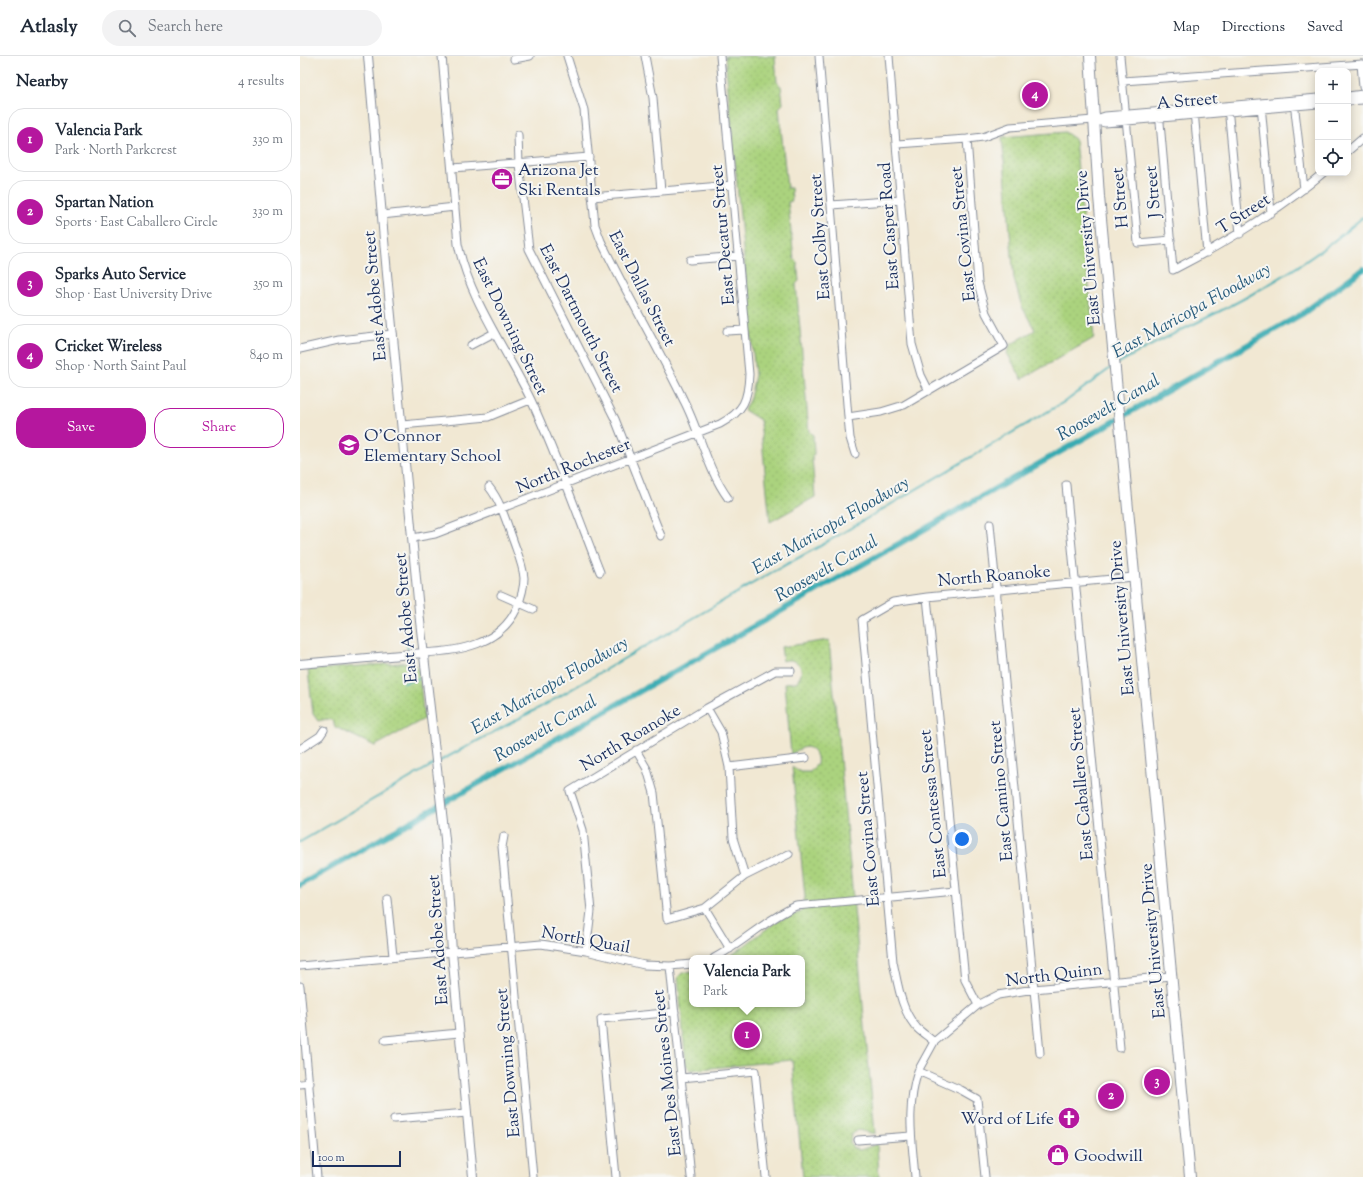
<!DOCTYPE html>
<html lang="en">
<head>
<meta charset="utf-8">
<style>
  body { margin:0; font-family:"Sorts Mill Goudy",serif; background:#f2f2f3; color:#1f2937 }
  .controls { position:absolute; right:12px; top:12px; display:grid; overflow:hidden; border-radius:8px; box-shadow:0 2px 10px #0003 }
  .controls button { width:36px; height:36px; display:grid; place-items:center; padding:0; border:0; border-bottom:1px solid #e0e1e3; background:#fff; color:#1f2937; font:20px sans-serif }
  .scale { position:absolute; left:12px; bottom:10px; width:89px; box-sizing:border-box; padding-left:4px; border:2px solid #1b2f5e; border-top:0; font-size:11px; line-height:14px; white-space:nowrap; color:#1b2f5e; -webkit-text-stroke:3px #f6f6f2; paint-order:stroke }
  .you { position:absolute; left:662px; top:783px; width:14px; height:14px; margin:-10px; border:3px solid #fff; border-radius:50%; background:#1a73e8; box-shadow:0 0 0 6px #1a73e833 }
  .badge { display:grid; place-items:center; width:26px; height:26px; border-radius:50%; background:#b5179e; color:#fff; font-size:13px; font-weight:700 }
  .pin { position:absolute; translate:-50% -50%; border:2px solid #fff; box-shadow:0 1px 4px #0006 }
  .popup { position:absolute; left:389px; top:899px; width:116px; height:52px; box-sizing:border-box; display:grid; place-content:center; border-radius:8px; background:#fff; filter:drop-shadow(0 1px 3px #0005); font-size:13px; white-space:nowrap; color:#747a83 }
  .popup b { font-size:15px; color:#1f2937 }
  .popup::after { content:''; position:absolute; left:50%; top:100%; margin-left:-8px; border:8px solid transparent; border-top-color:#fff }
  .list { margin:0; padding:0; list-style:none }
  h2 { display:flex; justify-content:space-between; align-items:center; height:52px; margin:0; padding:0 16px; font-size:17px }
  h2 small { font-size:13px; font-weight:400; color:#747a83 }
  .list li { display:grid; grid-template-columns:26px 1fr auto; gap:12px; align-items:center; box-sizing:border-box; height:64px; margin:0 8px 8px; padding:0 8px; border:1px solid #e0e1e3; border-radius:16px }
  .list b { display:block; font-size:15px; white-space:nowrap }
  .list p { margin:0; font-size:13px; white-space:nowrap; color:#747a83 }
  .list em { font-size:13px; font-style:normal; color:#747a83 }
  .actions { display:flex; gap:8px; padding:12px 16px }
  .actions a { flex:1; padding:9px 0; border:1px solid #b5179e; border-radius:16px; text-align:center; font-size:14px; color:#b5179e }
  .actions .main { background:#b5179e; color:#fff }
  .icon { flex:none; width:22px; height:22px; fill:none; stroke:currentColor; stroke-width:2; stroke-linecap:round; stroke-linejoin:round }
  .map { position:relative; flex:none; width:1063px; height:1121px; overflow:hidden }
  header { display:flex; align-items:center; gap:24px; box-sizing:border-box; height:56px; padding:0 20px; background:#fff; border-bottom:1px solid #e0e1e3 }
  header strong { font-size:19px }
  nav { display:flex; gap:22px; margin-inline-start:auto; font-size:14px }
  .search { width:280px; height:36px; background:#f2f2f3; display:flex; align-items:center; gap:10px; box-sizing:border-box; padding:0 14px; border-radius:22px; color:#747a83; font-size:15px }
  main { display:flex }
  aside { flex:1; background:#fff }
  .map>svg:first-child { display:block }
  .grass { fill:url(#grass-dots); stroke:#63816e }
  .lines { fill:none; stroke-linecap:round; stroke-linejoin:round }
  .stream { stroke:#39abb2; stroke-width:2 }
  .canal { stroke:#39abb2; stroke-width:6 }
  .minor-casing { stroke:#868c98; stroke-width:9 }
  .tertiary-casing { stroke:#868c98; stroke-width:10 }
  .secondary-casing { stroke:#868c98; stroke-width:12 }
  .minor { stroke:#fff; stroke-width:7 }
  .tertiary { stroke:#fff; stroke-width:8 }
  .secondary { stroke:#fff; stroke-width:10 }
  .labels { text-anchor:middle; stroke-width:4; stroke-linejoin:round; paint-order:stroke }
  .street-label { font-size:17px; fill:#1b2f5e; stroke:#f6f6f2 }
  .poi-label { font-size:17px; fill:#1b2f5e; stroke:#f6f6f2; text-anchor:start }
  .water-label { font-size:18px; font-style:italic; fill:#265a7b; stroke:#f6f6f2 }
</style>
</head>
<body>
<header>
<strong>Atlasly</strong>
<div class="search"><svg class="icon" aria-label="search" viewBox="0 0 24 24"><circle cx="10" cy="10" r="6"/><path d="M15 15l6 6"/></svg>Search here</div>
<nav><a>Map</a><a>Directions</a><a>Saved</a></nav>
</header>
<main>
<aside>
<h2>Nearby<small>4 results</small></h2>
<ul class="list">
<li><span class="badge">1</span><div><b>Valencia Park</b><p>Park · North Parkcrest</p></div><em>330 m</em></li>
<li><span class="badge">2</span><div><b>Spartan Nation</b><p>Sports · East Caballero Circle</p></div><em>330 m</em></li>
<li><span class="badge">3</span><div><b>Sparks Auto Service</b><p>Shop · East University Drive</p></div><em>350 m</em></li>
<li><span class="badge">4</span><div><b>Cricket Wireless</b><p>Shop · North Saint Paul</p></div><em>840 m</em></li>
</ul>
<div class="actions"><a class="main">Save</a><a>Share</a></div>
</aside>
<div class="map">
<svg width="1063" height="1121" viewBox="0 0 1063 1121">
  <defs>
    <pattern id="grass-dots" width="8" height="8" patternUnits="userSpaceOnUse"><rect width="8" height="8" fill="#abd37e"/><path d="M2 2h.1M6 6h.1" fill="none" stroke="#93b56f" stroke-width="1.8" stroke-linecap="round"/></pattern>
  </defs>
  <rect width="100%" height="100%" fill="#f6f6f2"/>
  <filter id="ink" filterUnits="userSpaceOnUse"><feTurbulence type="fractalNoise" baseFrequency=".025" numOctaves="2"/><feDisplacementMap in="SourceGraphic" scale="8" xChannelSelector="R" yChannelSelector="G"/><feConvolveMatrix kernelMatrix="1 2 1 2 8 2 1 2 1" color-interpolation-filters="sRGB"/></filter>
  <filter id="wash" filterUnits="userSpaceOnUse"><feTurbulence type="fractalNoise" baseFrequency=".012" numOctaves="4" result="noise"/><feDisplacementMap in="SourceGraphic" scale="16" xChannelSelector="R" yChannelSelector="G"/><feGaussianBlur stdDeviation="0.9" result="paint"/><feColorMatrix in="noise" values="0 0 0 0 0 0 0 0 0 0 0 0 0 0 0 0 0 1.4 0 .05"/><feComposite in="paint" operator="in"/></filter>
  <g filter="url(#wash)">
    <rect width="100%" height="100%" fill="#f1e8d3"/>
    <path class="grass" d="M425,0H475L477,26L481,30L483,48L479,52L487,132H491L492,145L488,146L494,203L497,206L499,225L496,228L509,376L513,379L514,398L512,401L515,441L470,466L460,364L444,354L450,342L455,319Z
      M765,76L775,83L794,282L722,323L707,297L710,289L735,274L722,251L714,223L702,81Z
      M529,584L575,1078L558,1074L551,1079L550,1086L553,1092L560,1094L577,1088L579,1121H503L492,1004L391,1014L386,1009L378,921L382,917L392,915V948H502V902H428L469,871L482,863L501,856L505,841L492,711L501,716H510L517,708C519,698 511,687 500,693C497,694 494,697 491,699L485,627L496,626C508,615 498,600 483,605L481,591Z
      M113,606L119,614L124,663L75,690L35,671L33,665L27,663L18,665L13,658L8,614Z"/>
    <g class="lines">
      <path class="stream" d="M817,308C859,283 903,265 945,242C987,219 1027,193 1063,161
        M106,582L108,593
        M104,627L118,623
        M138,706L248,647L474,515L522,489L769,343L812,311
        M0,786L134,708"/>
      <path class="canal" d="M0,829L1002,258L1063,213"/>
    </g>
  </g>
  <g filter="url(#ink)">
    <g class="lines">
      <g class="minor-casing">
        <path id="minor" d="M142,0L158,188C170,245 206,292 231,344C257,400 277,458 300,516
          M267,0L284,54L295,169L301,185C327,239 358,291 384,345C400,376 407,413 428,442
          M345,0L353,42L361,135
          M519,0L548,361L550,382L555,398
          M589,0L612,288L621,319L629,335
          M820,0L838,187L871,184
          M214,3L230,0
          M1061,8L1063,31
          M823,25L1063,8
          M1048,40L1063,38
          M1048,45L1063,44
          M994,46L1004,133
          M961,49L971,157
          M928,51L940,178
          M859,55L873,214C927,186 977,156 1023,117
          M894,55L907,197
          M793,64L805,67L1018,48
          M218,79L219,108L229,193L315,363L361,480
          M597,88L667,83L683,81L710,71L793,64L805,60L1018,42
          M1048,95L1063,82
          M153,112L289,101
          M292,141L432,129
          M531,149L601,144
          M82,159L155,151
          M390,204L439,200
          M427,275L445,274
          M171,289L194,277
          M0,293L39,284L93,278
          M548,361L581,356L604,349L704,290L686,257L678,227L667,83
          M102,369L188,361L230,344
          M766,429L820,992
          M690,468L740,997
          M113,482L135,478L420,368C444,355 448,344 449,318L420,0
          M201,539L233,553
          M627,541L665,924L678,949
          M123,597C160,595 200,589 217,552C221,542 224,532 224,522C223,509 217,496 213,484C206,465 201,446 189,431
          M407,652L421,676L429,711L433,782L445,820
          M0,693L20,680L24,674
          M336,694L347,713L354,737L367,863L405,852L445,820L489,798
          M429,711L506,702
          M204,780L202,791L233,1121
          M87,842L93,900
          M405,852L430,893
          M286,895L291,855L283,774L270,735L407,652L475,615H491
          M414,902C443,887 466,863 496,850L656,835
          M0,910L241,888L286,895L344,909L370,910L392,908
          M370,910L391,1121
          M0,930L17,1121
          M85,984L159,977
          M634,986C629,981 622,977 617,972C601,955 598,928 593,906L562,564L593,546L627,541L833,521
          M381,1022L455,1015L466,1121
          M0,1028L10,1027
          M94,1063L167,1057
          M558,1084L611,1080
          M316,1121L301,963L375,956
          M615,1121C612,1084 606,1052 618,1015
          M685,1121L677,1043L661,1034L618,1015L634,986L678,949L698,939L734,933L871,920"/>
      </g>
      <g class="tertiary-casing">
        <path id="tertiary" d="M68,0L87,218L120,565L145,783L152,896L173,1121
          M0,608L123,597"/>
      </g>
      <g class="secondary-casing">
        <path id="secondary" d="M790,0L799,141L890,1121"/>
      </g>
      <use href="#minor" class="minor"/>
      <use href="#tertiary" class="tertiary"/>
      <use href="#secondary" class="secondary"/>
    </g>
  </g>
  <defs>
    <g id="office-disc" transform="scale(1.15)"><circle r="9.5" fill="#b5179e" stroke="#f6f6f2"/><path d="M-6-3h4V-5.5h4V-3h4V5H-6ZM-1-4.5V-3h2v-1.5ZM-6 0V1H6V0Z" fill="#fff"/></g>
    <g id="school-disc" transform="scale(1.15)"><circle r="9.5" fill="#b5179e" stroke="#f6f6f2"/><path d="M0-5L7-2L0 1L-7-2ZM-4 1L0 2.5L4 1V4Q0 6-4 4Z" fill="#fff"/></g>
    <g id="church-disc" transform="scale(1.15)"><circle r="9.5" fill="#b5179e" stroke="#f6f6f2"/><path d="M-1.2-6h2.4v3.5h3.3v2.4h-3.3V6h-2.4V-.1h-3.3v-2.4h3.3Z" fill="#fff"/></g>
    <g id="shop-disc" transform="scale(1.15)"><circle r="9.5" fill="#b5179e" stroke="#f6f6f2"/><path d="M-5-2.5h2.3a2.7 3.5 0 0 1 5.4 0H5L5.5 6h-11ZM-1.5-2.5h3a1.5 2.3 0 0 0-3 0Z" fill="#fff"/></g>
  </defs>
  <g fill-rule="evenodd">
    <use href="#office-disc" x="202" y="123"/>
    <use href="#school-disc" x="49" y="389"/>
    <use href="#church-disc" x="769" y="1062"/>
    <use href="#shop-disc" x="758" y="1099"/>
  </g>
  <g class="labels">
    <g class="street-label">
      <text transform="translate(887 44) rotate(-5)" y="6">A Street</text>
      <text transform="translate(852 136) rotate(-95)" y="6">J Street</text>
      <text transform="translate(819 142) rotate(-95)" y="6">H Street</text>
      <text transform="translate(943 157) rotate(-33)" y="6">T Street</text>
      <text transform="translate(588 170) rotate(-94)" y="6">East Casper Road</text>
      <text transform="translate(662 178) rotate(-96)" y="6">East Covina Street</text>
      <text transform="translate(422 179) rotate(-95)" y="6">East Decatur Street</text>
      <text transform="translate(519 181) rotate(-94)" y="6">East Colby Street</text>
      <text transform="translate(787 192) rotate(-95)" y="6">East University Drive</text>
      <text transform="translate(343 232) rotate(63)" y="6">East Dallas Street</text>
      <text transform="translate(74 240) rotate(-95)" y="6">East Adobe Street</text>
      <text transform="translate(282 262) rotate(63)" y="6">East Dartmouth Street</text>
      <text transform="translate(211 270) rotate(64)" y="6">East Downing Street</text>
      <text transform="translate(273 409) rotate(-22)" y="6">North Rochester</text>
      <text transform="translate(694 519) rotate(-5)" y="6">North Roanoke</text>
      <text transform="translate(105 562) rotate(-95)" y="6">East Adobe Street</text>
      <text transform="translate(821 562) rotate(-95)" y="6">East University Drive</text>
      <text transform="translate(330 681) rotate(-31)" y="6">North Roanoke</text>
      <text transform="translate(780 728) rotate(-95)" y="6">East Caballero Street</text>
      <text transform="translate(700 735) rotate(-95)" y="6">East Camino Street</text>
      <text transform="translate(632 748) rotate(-96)" y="6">East Contessa Street</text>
      <text transform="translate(567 783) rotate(-95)" y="6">East Covina Street</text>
      <text transform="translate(286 883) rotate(10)" y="6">North Quail</text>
      <text transform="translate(137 884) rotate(-94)" y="6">East Adobe Street</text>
      <text transform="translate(852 885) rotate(-95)" y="6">East University Drive</text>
      <text transform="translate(754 918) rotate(-7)" y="6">North Quinn</text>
      <text transform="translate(207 1007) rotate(-95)" y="6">East Downing Street</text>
      <text transform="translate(366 1017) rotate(-96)" y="6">East Des Moines Street</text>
    </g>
    <g class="poi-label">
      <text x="218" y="119">Arizona Jet<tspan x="218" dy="20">Ski Rentals</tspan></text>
      <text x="64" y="385">O'Connor<tspan x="64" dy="20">Elementary School</tspan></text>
      <text x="754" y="1068" text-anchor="end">Word of Life</text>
      <text x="774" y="1105">Goodwill</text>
    </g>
    <g class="water-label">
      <text transform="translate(891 254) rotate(-29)" y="6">East Maricopa Floodway</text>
      <text transform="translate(808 351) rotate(-30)" y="6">Roosevelt Canal</text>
      <text transform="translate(530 469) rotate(-30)" y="6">East Maricopa Floodway</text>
      <text transform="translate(526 512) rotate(-30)" y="6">Roosevelt Canal</text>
      <text transform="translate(249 629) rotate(-30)" y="6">East Maricopa Floodway</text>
      <text transform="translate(245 672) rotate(-30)" y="6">Roosevelt Canal</text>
    </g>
  </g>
</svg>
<div class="controls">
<button>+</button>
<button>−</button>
<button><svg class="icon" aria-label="locate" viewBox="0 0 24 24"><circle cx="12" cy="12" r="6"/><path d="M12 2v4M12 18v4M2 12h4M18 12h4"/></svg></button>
</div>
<div class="scale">100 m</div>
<div class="you"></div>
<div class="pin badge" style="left:447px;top:979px">1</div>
<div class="popup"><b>Valencia Park</b>Park</div>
<div class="pin badge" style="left:811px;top:1040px">2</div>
<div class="pin badge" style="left:857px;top:1026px">3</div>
<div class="pin badge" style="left:735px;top:39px">4</div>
</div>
</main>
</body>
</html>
